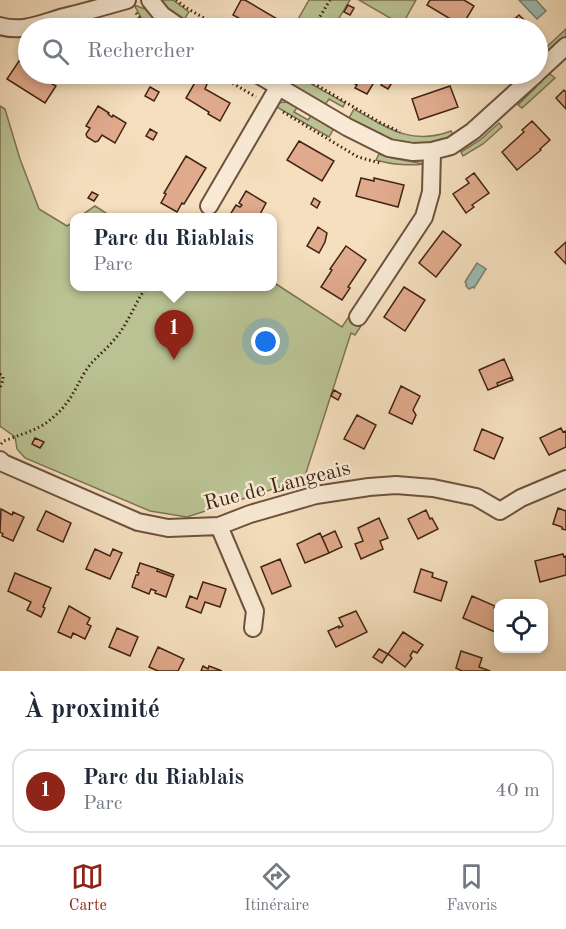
<!DOCTYPE html>
<html lang="fr">
<head>
<meta charset="utf-8">
<style>
  body { margin:0; font-family:"Old Standard TT",serif; background:#f2f2f3; color:#1f2937 }
  .controls { position:absolute; right:18px; bottom:18px; display:grid; overflow:hidden; border-radius:12px; box-shadow:0 3px 9px #0003 }
  .controls button { width:54px; height:54px; display:grid; place-items:center; padding:0; border:0; border-bottom:2px solid #e0e1e3; background:#fff; color:#1f2937; font:30px sans-serif }
  .you { position:absolute; left:266px; top:342px; width:21px; height:21px; margin:-15px; border:4px solid #fff; border-radius:50%; background:#1a73e8; box-shadow:0 0 0 9px #1a73e833 }
  .badge { display:grid; place-items:center; width:39px; height:39px; border-radius:50%; background:#8f2418; color:#fff; font-size:20px; font-weight:700 }
  .pin { position:absolute; translate:-50% -50px; filter:drop-shadow(0 2px 3px #0008) }
  .pin::after { content:''; position:absolute; top:32px; width:21px; height:18px; background:inherit; clip-path:polygon(0 0,100% 0,50% 100%) }
  .popup { position:absolute; left:70px; top:213px; width:207px; height:78px; box-sizing:border-box; display:grid; place-content:center; border-radius:12px; background:#fff; filter:drop-shadow(0 2px 4px #0005); font-size:20px; white-space:nowrap; color:#747a83 }
  .popup b { font-size:22px; color:#1f2937 }
  .popup::after { content:''; position:absolute; left:50%; top:100%; margin-left:-12px; border:12px solid transparent; border-top-color:#fff }
  .list { margin:0; padding:0; list-style:none }
  h2 { display:flex; justify-content:space-between; align-items:center; height:78px; margin:0; padding:0 24px; font-size:26px }
  h2 small { font-size:20px; font-weight:400; color:#747a83 }
  .list li { display:grid; grid-template-columns:39px 1fr auto; gap:18px; align-items:center; box-sizing:border-box; height:84px; margin:0 12px 12px; padding:0 12px; border:2px solid #e0e1e3; border-radius:18px }
  .list b { display:block; font-size:22px; white-space:nowrap }
  .list p { margin:0; font-size:20px; white-space:nowrap; color:#747a83 }
  .list em { font-size:20px; font-style:normal; color:#747a83 }
  .icon { flex:none; width:33px; height:33px; fill:none; stroke:currentColor; stroke-width:2; stroke-linecap:round; stroke-linejoin:round }
  .map { position:relative; flex:none; width:566px; height:671px; overflow:hidden }
  .search { position:absolute; background:#fff; box-shadow:0 3px 9px #0003; left:18px; right:18px; top:18px; height:66px; display:flex; align-items:center; gap:15px; box-sizing:border-box; padding:0 21px; border-radius:33px; color:#747a83; font-size:22px }
  .sheet { height:174px; background:#fff }
  nav { display:flex; justify-content:space-around; align-items:center; box-sizing:border-box; height:84px; border-top:2px solid #e0e1e3; background:#fff; font-size:16px; color:#747a83 }
  nav a { display:grid; justify-items:center; gap:3px }
  nav .on { color:#8f2418 }
  .map>svg:first-child { display:block }
  .green { fill:#bac293; stroke:#7e7254; stroke-width:1.5 }
  .water { fill:#9cbcb3; stroke:#787e73; stroke-width:1.5 }
  .building { fill:#e0aa8c; stroke:#412214; stroke-width:1.5 }
  .lines { fill:none; stroke-linecap:round; stroke-linejoin:round }
  .minor-casing { stroke:#6e513e; stroke-width:20 }
  .path { stroke:#412214; stroke-width:3; stroke-dasharray:1.5 3; stroke-linecap:butt }
  .minor { stroke:#f8ead5; stroke-width:16 }
  .labels { text-anchor:middle; stroke-width:5; stroke-linejoin:round; paint-order:stroke }
  .street-label { font-size:21px; fill:#412214; stroke:#f8ead5 }
</style>
</head>
<body>
<div class="map">
<svg width="566" height="671" viewBox="0 0 566 671">
  <rect width="100%" height="100%" fill="#f5dfbe"/>
  <filter id="stains"><feTurbulence type="fractalNoise" baseFrequency=".00333" numOctaves="4"/><feColorMatrix values="0 0 0 0 .2 0 0 0 0 .09 0 0 0 0 .02 0 0 0 .5 -.17"/></filter>
  <radialGradient id="worn" r=".72"><stop offset=".6" stop-color="#630" stop-opacity="0"/><stop offset="1" stop-color="#630" stop-opacity=".3"/></radialGradient>
  <path class="green" d="M160,0H173L189,12L183,21L167,9Z
    M309,0H350L333,28H293Z
    M359,0H416L402,25Z
    M134,5L145,9L165,28H150L142,19Z
    M566,29V37L538,63V55Z
    M543,72L550,74L555,78L522,108L518,105L536,87L535,78Z
    M290,74H294L345,103L343,107L329,99L325,105L285,81Z
    M285,102L292,103L298,106L294,112L308,120L312,114L334,128L329,137L275,106L277,103Z
    M0,106L5,109L20,159L39,209L67,226L75,221V286H273V282L342,327L360,300L373,308L355,335L351,333L304,479L187,517L150,511L25,458L17,449L15,437L0,426Z
    M354,109C387,128 412,146 451,131L454,137C447,140 439,143 432,144C397,149 377,135 349,118Z
    M499,123L502,127L483,144L463,156L461,152L480,140Z
    M379,154L392,158L424,164C407,166 393,165 376,160Z
    M95,206L112,217H79Z"/>
  <path class="water" d="M519,0H536L546,11L537,19Z
    M477,263L486,269L474,288L473,287L469,289L466,286V283L465,282Z"/>
  <path class="building" d="M241,0H245L279,20L274,28H250L242,24L244,21L233,15Z
    M430,0H464L474,6L462,26L427,5Z
    M348,5L354,8L350,15L344,12Z
    M519,15L532,28H504Z
    M19,61L28,67V74H43L49,77L47,81L56,86L45,103L7,79Z
    M131,74H149L140,82Z
    M337,74H379L367,94L355,88L357,85Z
    M386,77L393,81L388,89L381,85Z
    M197,79L207,84L205,89L230,103L220,121L208,114L209,112L186,98Z
    M450,86L458,107L419,120L412,99Z
    M150,87L159,92L154,101L145,96Z
    M564,90L566,92V109L556,98Z
    M98,106L109,113L108,114L112,117L113,115L126,123L115,143L102,135L98,141L95,142L87,137L86,134L90,128L86,126Z
    M532,121L550,140L540,149L541,150L517,170L502,152L524,132L522,130Z
    M150,129L157,133L153,140L146,136Z
    M299,141L334,161L322,181L287,160Z
    M186,156L206,168L184,204L182,203L177,212L161,203L166,194L164,193Z
    M474,173L489,193L472,205L474,207L466,213L453,194L469,183L466,179Z
    M361,178L374,181V178L404,185L398,207L356,196Z
    M246,191L266,203L258,218H228L236,205L240,207L242,205L239,203Z
    M92,192L98,195L94,201L88,198Z
    M314,198L320,202L317,208L311,204Z
    M318,227L327,233L325,242L319,253L307,246Z
    M443,231L461,245L436,277L419,263Z
    M566,242V264L555,252Z
    M346,246L366,260L348,287L350,288L342,300L321,287L332,270L330,269Z
    M404,287L425,300L405,331L384,317Z
    M504,359L512,377L497,383L498,386L488,390L479,370Z
    M512,377L513,380L498,386L497,383Z
    M401,386L420,396L413,410L416,415L412,424L389,413Z
    M334,390L341,394L338,400L331,396Z
    M357,415L376,425L364,449L344,439Z
    M561,428L563,432L566,431V447L549,455L540,438Z
    M482,429L503,438L494,459L474,450Z
    M35,438L44,442L40,448L32,444Z
    M558,508L566,511V530L562,529V527L553,524Z
    M1,509L12,515L13,512L24,517L13,541L2,536L3,534L0,532Z
    M426,510L430,519L432,518L438,529L418,539L408,519Z
    M46,511L71,523L63,542L37,530Z
    M379,518L388,538L380,541L383,549L361,559L355,544L363,541L358,528Z
    M335,531L342,547L329,553L322,537Z
    M320,533L329,553L305,563L297,544Z
    M95,549L110,556L113,549L122,553L110,579L86,569Z
    M563,554L564,557L566,556V575L540,582L535,561Z
    M280,559L291,586L272,594L261,567Z
    M140,563L158,569L157,571L173,577L166,597L155,593L156,591L151,589L149,594L132,587L136,575H138L139,573L137,572Z
    M158,569L174,575L173,577L157,571Z
    M421,569L433,573L432,577L447,582L441,601L414,592Z
    M15,573L51,588L43,607L45,608L41,617L27,610L31,602L8,591Z
    M203,582L226,589L220,607L205,602L201,613L186,607L190,596L197,599Z
    M472,596L495,606L494,608L498,610V623L495,632L463,618Z
    M69,606L90,618L87,624L91,626L85,639L73,633L71,638L58,632Z
    M356,611L367,632L336,647L328,631L339,626V628L343,626L339,618Z
    M117,628L138,637L130,656L109,647Z
    M403,632L423,645L417,653L413,651L410,656L412,658L405,667L388,654Z
    M158,647L184,659L178,671H158L149,667Z
    M379,649L388,654L382,663L373,657Z
    M461,651L482,658L479,667L490,671H462L456,668Z
    M203,666L208,669L209,666L222,671H201Z"/>
  <g class="lines">
    <g class="minor-casing">
      <path id="minor" d="M150,0L162,15L181,28
        M0,26C23,33 42,23 64,17C85,12 106,6 127,0
        M538,72L566,46
        M257,74L347,127L389,148L413,152L432,151L451,146L473,131L536,74
        M209,206L279,86
        M358,317L424,217L431,192L432,151
        M0,460L3,463L138,522L168,528L219,526L250,514L316,495L369,487L396,485L433,488L476,497L500,511L521,498L566,479
        M219,526L255,611L253,628"/>
    </g>
    <path class="path" d="M176,0L185,7L221,28
      M136,13L147,28
      M313,28L330,0
      M217,74L256,97
      M298,74L379,122L400,132
      M283,112L358,157L380,163
      M0,374L3,376V380L0,388
      M1,444L4,441C19,435 38,430 50,420C70,404 73,392 85,372C92,360 104,352 113,341C128,325 134,304 147,286"/>
    <use href="#minor" class="minor"/>
  </g>
  <g class="labels">
    <g class="street-label">
      <text transform="translate(277 485) rotate(-14)" y="7">Rue de Langeais</text>
    </g>
  </g>
  <rect width="100%" height="100%" filter="url(#stains)"/>
  <rect width="100%" height="100%" fill="url(#worn)"/>
</svg>
<div class="controls">
<button><svg class="icon" aria-label="locate" viewBox="0 0 24 24"><circle cx="12" cy="12" r="6"/><path d="M12 2v4M12 18v4M2 12h4M18 12h4"/></svg></button>
</div>
<div class="you"></div>
<div class="pin badge" style="left:174px;top:360px">1</div>
<div class="popup"><b>Parc du Riablais</b>Parc</div>
<div class="search"><svg class="icon" aria-label="search" viewBox="0 0 24 24"><circle cx="10" cy="10" r="6"/><path d="M15 15l6 6"/></svg>Rechercher</div>
</div>
<section class="sheet">
<h2>À proximité<small></small></h2>
<ul class="list">
<li><span class="badge">1</span><div><b>Parc du Riablais</b><p>Parc</p></div><em>40 m</em></li>
</ul>
</section>
<nav>
<a class="on"><svg class="icon" aria-label="map" viewBox="0 0 24 24"><path d="M3 6l6-2 6 2 6-2v14l-6 2-6-2-6 2zM9 4v14M15 6v14"/></svg>Carte</a>
<a><svg class="icon" aria-label="directions" viewBox="0 0 24 24"><path d="M12 3l9 9-9 9-9-9zM9 14v-3h6M13 9l2 2-2 2"/></svg>Itinéraire</a>
<a><svg class="icon" aria-label="saved" viewBox="0 0 24 24"><path d="M7 4h10v16l-5-4-5 4z"/></svg>Favoris</a>
</nav>
</body>
</html>
